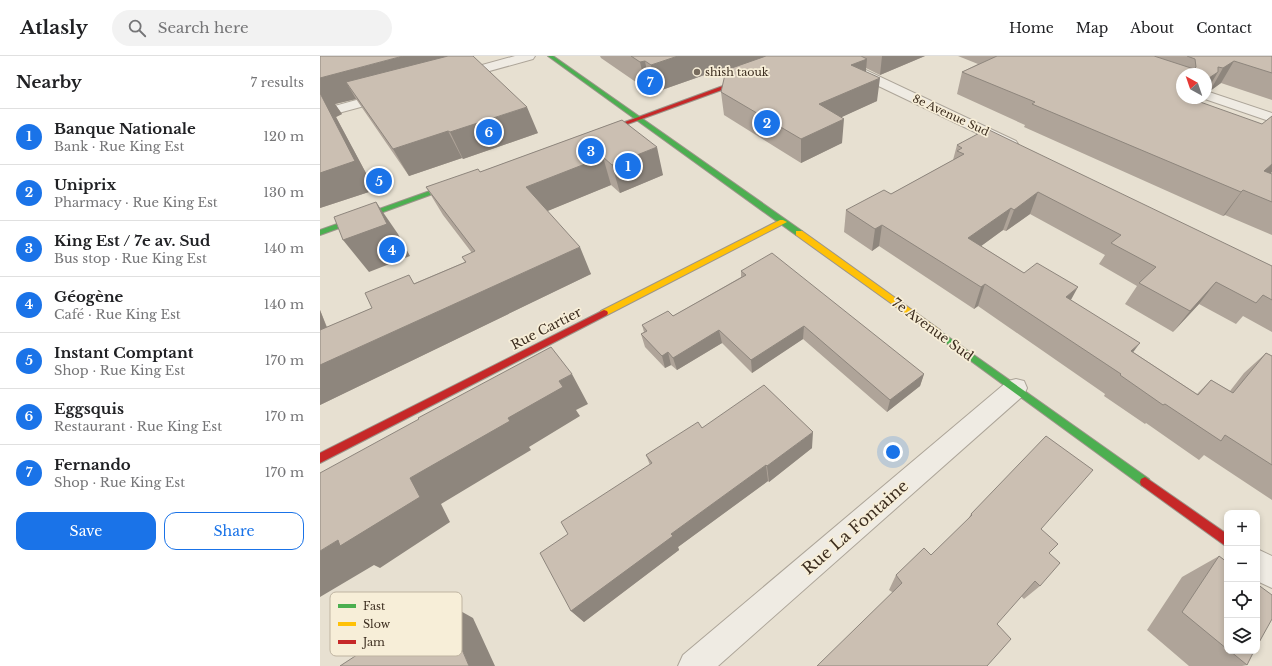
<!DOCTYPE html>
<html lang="en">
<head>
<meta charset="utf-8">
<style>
  body { margin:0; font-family:"Libre Baskerville",serif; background:#f2f2f2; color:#202124 }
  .controls { position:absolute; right:12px; bottom:12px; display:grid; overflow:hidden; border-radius:8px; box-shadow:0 2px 6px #0003 }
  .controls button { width:36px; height:36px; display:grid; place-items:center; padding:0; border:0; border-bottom:1px solid #e0e0e0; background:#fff; color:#202124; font:20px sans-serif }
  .compass { position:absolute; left:856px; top:12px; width:36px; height:36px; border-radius:50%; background:#fff; box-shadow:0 2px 6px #0003; rotate:320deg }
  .you { position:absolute; left:573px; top:396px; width:14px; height:14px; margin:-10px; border:3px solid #fff; border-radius:50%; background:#1a73e8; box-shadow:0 0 0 6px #1a73e833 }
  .badge { display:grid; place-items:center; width:26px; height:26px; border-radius:50%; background:#1a73e8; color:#fff; font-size:13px; font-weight:700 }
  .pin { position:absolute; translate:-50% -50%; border:2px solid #fff; box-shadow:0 1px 4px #0006 }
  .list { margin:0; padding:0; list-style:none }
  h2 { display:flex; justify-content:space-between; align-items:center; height:52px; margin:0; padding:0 16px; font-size:17px }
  h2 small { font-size:13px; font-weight:400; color:#757577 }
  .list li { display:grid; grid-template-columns:26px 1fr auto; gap:12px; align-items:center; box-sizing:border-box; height:56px; padding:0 16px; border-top:1px solid #e0e0e0 }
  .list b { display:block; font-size:15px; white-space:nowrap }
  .list p { margin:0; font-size:13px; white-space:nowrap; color:#757577 }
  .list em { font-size:13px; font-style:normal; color:#757577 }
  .actions { display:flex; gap:8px; padding:12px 16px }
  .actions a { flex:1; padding:9px 0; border:1px solid #1a73e8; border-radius:12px; text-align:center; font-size:14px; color:#1a73e8 }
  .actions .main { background:#1a73e8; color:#fff }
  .icon { flex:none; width:22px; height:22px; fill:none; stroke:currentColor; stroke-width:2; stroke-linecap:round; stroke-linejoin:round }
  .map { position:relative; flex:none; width:952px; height:610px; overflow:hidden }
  header { display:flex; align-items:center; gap:24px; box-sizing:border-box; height:56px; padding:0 20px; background:#fff; border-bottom:1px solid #e0e0e0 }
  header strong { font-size:19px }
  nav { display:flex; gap:22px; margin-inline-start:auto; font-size:14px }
  .search { width:280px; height:36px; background:#f2f2f2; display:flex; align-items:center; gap:10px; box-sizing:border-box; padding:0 14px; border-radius:22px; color:#757577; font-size:15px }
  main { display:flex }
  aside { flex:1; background:#fff }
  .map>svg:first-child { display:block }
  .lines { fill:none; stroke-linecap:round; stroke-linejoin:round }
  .street-casing { stroke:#ada599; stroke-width:2 }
  .fast-casing { stroke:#9c958a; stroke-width:2 }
  .slow-casing { stroke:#9c958a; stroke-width:2 }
  .jam-casing { stroke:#9c958a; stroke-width:2 }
  .street { fill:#efebe3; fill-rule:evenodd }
  .fast { fill:#4caf50; fill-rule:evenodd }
  .slow { fill:#ffc107; fill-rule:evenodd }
  .jam { fill:#c62828; fill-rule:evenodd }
  .wall { fill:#afa499 }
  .shaded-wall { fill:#8e867d }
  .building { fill:#cbbfb2; stroke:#8e867d }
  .poi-dot { fill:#786c5e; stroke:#f7eed8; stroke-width:1.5 }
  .labels { text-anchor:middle; stroke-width:3.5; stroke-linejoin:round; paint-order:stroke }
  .far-poi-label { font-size:11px; fill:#3d2e20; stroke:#f7eed8; text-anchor:start }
  .far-street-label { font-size:11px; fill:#3d2e20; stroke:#f7eed8 }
  .street-label { font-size:13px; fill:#3d2e20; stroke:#f7eed8 }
  .near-street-label { font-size:16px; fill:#3d2e20; stroke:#f7eed8 }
  .key { fill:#f7eed8; stroke:#bfb4a1; stroke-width:1 }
  .key-label { font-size:11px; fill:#3d2e20 }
</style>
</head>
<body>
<header>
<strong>Atlasly</strong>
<div class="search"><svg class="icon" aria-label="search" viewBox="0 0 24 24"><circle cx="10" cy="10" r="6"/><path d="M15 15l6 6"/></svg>Search here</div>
<nav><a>Home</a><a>Map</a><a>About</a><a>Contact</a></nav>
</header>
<main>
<aside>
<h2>Nearby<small>7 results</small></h2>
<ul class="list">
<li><span class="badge">1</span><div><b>Banque Nationale</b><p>Bank · Rue King Est</p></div><em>120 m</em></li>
<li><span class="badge">2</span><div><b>Uniprix</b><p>Pharmacy · Rue King Est</p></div><em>130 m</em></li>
<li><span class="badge">3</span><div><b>King Est / 7e av. Sud</b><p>Bus stop · Rue King Est</p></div><em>140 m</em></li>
<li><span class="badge">4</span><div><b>Géogène</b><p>Café · Rue King Est</p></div><em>140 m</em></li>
<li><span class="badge">5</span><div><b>Instant Comptant</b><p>Shop · Rue King Est</p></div><em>170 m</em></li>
<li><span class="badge">6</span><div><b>Eggsquis</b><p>Restaurant · Rue King Est</p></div><em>170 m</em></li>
<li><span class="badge">7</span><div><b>Fernando</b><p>Shop · Rue King Est</p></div><em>170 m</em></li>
</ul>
<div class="actions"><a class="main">Save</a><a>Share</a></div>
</aside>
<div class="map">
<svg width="952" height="610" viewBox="0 0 952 610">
  <rect width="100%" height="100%" fill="#e7e0d1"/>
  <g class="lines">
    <g class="street-casing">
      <path id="street" d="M195,0H215L213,3L137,24L133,23L131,20L133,17Z
        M500,0H516L696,85L698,88L696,91L691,92L686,91L502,3Z
        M69,35L74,36L76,39L74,42L0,62V54Z
        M886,35L952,57V66L882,42H886Z
        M696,323L704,325L707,332L704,339L398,610H358L363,599L688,325Z
        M937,493L952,500V532L937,525Z"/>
    </g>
    <g class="fast-casing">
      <path id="fast" d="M228,0H233L482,175V179H476Z
        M138,125L140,126V128L0,179V174Z
        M617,273L829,423L830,426L829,429L825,431L821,429L614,278L613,276Z"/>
    </g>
    <g class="slow-casing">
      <path id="slow" d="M460,164H463L467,166L287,259H281L280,257L281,255Z
        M476,175H482L620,274L621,276L620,278H614L476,179Z"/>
    </g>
    <g class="jam-casing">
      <path id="jam" d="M430,20L433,22L432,23L280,78L275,77Z
        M284,254L287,255L288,257L287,259L0,407V397Z
        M825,421L907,478V491L821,429L820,426L821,423Z"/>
    </g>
    <use href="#street" class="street"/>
    <use href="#fast" class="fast"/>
    <use href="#slow" class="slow"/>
    <use href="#jam" class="jam"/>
  </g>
  <path class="wall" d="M0,0L218,77L143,103L142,102L89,120L36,43L15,48L22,58L16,61L55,134L0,152Z
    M280,0H605L560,19L546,12V16L557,45L521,61L522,87L481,107L404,59L401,36L410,12V10L336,36L330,32L326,33L281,2Z
    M638,0H952V44L901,27L890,35L887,34L886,36V18L876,45L952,116L951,117L952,118V179L905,159L903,160L704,71L705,69L637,38L642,16L658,8Z
    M302,64L343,119L300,137L291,129L227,155L271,218L0,349V254L7,271L52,252L95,227L145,206L142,201L152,197L123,159L106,131L160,116Z
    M637,89L952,210V276L923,260L916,268L879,248L853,276L805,248L817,230L779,208L785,199L710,158L686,175L683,174L661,190L704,217L751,245L813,296L877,338L891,324L910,335L924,317L946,297L952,300V444L884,399L879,404L826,367L825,368L784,340L785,338L658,250L654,253L559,190L552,195L524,176L526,154L571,138L633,104Z
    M421,215L604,318L600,330L567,356L483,283L432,317L402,287L357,314L351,309L345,312L325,291L321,278L324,276L322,269L353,260L421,221Z
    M382,372L492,392L449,426L448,425L358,491L359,494L264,566L251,555L248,478L330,409L326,399Z
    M651,458L721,473L729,497L720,530L704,543L701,540L572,536L569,534L576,519L611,499L647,465Z
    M899,500L907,506V595H934L927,609L922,610H869L827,574L862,521Z"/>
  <path class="shaded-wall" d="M83,0H145L26,26L36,43L15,48L22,58L16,61L55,134L0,152V22Z
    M358,0H473L411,23L410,10L336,36L331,9Z
    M562,0H605L560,19Z
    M547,3L545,25L531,9Z
    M325,5L330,32L326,33L320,6Z
    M914,5L901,27L890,35L903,12Z
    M898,16L886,36V24Z
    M560,22L557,45L498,72L499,48Z
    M862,42H880L851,63Z
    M207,51L218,77L143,103L130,76Z
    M524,63L522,87L481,107V83Z
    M128,75L142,102L89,120L73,93Z
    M337,91L343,119L300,137L292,109Z
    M283,101L291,129L218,159L206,131Z
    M952,108V116L929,136L944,115Z
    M923,134L905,159L903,160L921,136Z
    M718,136L710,158L686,175L694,154Z
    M56,146L78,178L90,200L49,216L23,184Z
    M691,152L683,174L642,204L648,182Z
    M562,169L559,190L552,195L555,173Z
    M260,191L271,218L0,349V254L18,301Z
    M896,226L879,248L853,276L870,255Z
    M665,228L658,250L654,253L661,231Z
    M758,231L746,253V241Z
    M484,270L483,283L432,317L431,304Z
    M399,274L402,287L357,314L353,302Z
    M820,287L805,307L796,316L811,295Z
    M348,296L351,309L345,312L342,300Z
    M252,318L268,348L256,354L260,360L209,391L211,394L121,448L130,466L60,512L54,509L0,541V495L18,484L90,422L188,362L239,325Z
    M604,318L600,330L567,356L570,344Z
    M493,376L492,392L449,426L447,410Z
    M446,409L448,425L358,491L359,494L264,566L251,555L351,478Z
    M121,544L153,562L175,610H149Z"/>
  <path class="building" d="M0,0H83L0,22Z
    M128,0H153L207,51L130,76L128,75L73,93L26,26Z
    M311,0H358L331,9L325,5L320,6Z
    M446,0H541L547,3L531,9L560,22L499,48L524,63L481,83L401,36L406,14Z
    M677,0H834L874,13L876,11L875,3L867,0H952V17L914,5L903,12L898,11V16L886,24V18H862V42H869L942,68L952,60V108L944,115L952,118V146L923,134L921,136L712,48L715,46L642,16Z
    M0,37L35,105L0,117Z
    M302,64L337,91L292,109L283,101L206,131L260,191L0,309V274L52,252L45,237L89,219L94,228L146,206L142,201L155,195L106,131L158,113L160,116Z
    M667,73L952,210V244L943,239L936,247L896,226L870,255L819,227L836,211L791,187L801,179L718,136L694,154L691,152L648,182L704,217L717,207L758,231L746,241L820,287L811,295L878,339L891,324L913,337L946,297L952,300V409L905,379L901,385L845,348L843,349L800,319L801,318L665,228L661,231L562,169L555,173L526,154L564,134L571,138L644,98L637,95L642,92L637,89Z
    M56,146L67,168L23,184L14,161Z
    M452,197L604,318L570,344L484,270L431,304L399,274L353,302L348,296L342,300L321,278L327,275L322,269L348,255L353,260L426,219L421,215Z
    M231,291L252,318L239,325L243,331L188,362L190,365L90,422L100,441L20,490L18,484L0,495V417L99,363L98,362Z
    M444,329L493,376L447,410L446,409L351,478L353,480L251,555L220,497L248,478L241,466L332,407L326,399L378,366L382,372Z
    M726,380L773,414L721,473L738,488L729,497L740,507L720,530L715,525L677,568L691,583L667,610H497L582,527L576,519L604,492L611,499L652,459L651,458Z
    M899,500L907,506V593L862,556Z
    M937,528L952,539V563L937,590Z
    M121,544L149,610H20Z
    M910,595H934L927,609Z"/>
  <circle class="poi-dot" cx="377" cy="16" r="4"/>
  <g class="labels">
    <g class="far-poi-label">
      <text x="385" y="20">shish taouk</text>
    </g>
    <g class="far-street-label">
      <text transform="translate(631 59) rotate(25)" y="4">8e Avenue Sud</text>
    </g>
    <g class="street-label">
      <text transform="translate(226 272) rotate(-27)" y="5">Rue Cartier</text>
      <text transform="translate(613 273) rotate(36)" y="5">7e Avenue Sud</text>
    </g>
    <g class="near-street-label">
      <text transform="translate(535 471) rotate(-41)" y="6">Rue La Fontaine</text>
    </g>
  </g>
  <rect x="10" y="536" width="132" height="64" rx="6" class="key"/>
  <rect x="18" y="548" width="18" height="4" fill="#4caf50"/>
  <rect x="18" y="566" width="18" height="4" fill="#ffc107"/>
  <rect x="18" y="584" width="18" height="4" fill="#c62828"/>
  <g class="key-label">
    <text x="43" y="554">Fast</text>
    <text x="43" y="572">Slow</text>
    <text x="43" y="590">Jam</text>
  </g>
</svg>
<div class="controls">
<button>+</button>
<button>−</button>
<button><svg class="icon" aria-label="locate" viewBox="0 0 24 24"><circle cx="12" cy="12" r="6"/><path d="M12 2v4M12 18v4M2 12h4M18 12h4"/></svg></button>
<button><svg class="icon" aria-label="layers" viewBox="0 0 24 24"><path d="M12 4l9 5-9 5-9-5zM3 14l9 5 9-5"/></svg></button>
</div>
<svg class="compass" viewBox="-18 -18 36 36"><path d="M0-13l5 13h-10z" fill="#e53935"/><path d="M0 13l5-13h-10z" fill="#757577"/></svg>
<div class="you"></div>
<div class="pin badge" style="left:308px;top:110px">1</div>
<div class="pin badge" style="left:447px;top:67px">2</div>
<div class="pin badge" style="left:271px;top:95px">3</div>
<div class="pin badge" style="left:72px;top:194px">4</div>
<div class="pin badge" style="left:59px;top:125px">5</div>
<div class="pin badge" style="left:169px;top:76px">6</div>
<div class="pin badge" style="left:330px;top:26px">7</div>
</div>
</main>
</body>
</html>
